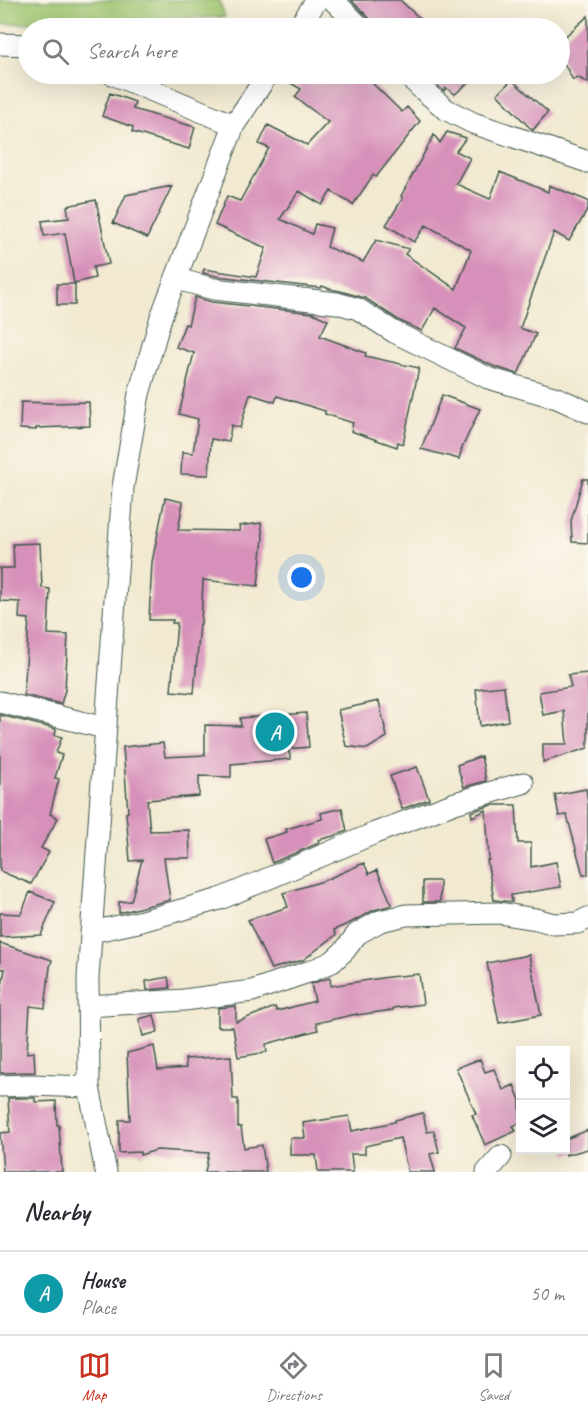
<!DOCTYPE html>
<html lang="en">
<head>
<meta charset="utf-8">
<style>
  body { margin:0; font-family:Caveat,sans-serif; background:#f2f2f3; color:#2b2b33 }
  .controls { position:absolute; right:18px; bottom:18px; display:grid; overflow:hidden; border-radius:0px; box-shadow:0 6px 24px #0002 }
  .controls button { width:54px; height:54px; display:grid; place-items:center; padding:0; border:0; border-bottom:2px solid #e1e1e2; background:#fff; color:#2b2b33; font:30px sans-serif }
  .you { position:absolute; left:302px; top:578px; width:21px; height:21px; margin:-15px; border:4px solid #fff; border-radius:50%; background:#1a73e8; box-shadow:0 0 0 9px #1a73e833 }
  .badge { display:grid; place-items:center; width:39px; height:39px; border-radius:50%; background:#c8321e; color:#fff; font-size:20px; font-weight:700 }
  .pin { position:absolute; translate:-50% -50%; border:3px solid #fff; box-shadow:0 2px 6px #0006 }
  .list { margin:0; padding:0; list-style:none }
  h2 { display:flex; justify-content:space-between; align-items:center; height:78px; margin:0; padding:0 24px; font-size:26px }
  h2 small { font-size:20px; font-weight:400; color:#7c7c81 }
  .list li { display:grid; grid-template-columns:39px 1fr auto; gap:18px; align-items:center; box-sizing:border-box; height:84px; padding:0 24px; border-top:2px solid #e1e1e2 }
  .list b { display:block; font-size:22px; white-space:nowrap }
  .list p { margin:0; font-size:20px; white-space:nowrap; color:#7c7c81 }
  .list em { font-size:20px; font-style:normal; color:#7c7c81 }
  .icon { flex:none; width:33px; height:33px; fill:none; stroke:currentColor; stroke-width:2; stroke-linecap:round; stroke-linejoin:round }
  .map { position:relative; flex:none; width:588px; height:1172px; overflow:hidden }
  .search { position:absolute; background:#fff; box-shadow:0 6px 24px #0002; left:18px; right:18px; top:18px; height:66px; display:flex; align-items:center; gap:15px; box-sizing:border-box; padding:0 21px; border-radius:33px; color:#7c7c81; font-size:22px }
  .sheet { height:162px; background:#fff }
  nav { display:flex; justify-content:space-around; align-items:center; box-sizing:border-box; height:84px; border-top:2px solid #e1e1e2; background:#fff; font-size:16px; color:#7c7c81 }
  nav a { display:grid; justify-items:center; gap:3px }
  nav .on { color:#c8321e }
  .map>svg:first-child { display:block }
  .green { fill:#a0c671; stroke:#608252; stroke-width:1.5 }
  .building { fill:#d790b9 }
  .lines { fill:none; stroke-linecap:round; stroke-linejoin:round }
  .minor-casing { stroke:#3e574b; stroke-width:23 }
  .minor { stroke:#fff; stroke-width:21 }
</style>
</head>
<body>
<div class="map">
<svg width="588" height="1172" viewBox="0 0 588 1172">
  <rect width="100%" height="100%" fill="#fbf7ec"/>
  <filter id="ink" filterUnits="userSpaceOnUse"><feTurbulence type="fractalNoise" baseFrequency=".0167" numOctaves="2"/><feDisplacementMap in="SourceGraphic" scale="12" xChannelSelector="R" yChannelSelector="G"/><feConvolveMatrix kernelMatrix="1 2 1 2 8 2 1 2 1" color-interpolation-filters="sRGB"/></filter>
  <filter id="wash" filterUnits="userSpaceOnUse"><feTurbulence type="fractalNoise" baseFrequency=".008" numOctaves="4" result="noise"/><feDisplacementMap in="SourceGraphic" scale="24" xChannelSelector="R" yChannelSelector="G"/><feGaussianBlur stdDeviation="1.35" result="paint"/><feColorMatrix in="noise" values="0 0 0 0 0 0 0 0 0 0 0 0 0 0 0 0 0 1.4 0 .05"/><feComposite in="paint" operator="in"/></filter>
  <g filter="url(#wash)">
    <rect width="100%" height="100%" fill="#f1e9d0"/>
    <path class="green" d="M0,0H219L225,17L0,24Z"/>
    <g id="blocks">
      <path class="building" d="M351,0H400L430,28H390L382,20L373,26L370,19Z
        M588,16V83L577,77L573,80L560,56V41Z
        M281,74H375L370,81L402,112L407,107L420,121L376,177L373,175L353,205L331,191L322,205L299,191L280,219L312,234L315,224L332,228L327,247L363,262L376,240L409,249L405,254L456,289L471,250L426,225L414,242L386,225L403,198L401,196L434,135L440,143L447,132L466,138L456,151L470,158L456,184L490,199L500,172L548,192L549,185L588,201V209L569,241L554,232L520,328L536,334L518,374L493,366L455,348L466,328L435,308L422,331L400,321L365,298L340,291L330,289L322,286L321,288L216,276L203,273L204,269L256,277L266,248L215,225L227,196L240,201L269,148L259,144L268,125L307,145L328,122L295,97L301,89L280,77Z
        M424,74H479L455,94L446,88L444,91Z
        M512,80L548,112L533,130L531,129L497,94Z
        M110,93L135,102L133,109L195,127L189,149L132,132L133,127L102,116Z
        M172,186L147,238L113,223L126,195Z
        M96,200L109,264L93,267L95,278L74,283L65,233L44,236L42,221L69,218L67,206Z
        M57,284H75V305H57Z
        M195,297L212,302L313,313L328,320L320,336L366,353L365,356L419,368L403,444L398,442L397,447L351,431L353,423L325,414V411L277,396L275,402L250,394L240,428L231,425L229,442L211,439L209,475L181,474L182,452L193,453L198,419L179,414L194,353L176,347L185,324L188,325Z
        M442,395L480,409L462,448L459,459L421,449Z
        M21,402L51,403L89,402L90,426L36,428V430L20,429Z
        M583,479H588V543L572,542L571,521Z
        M165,498L183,502L178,530L240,531L239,526L261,523L263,538L258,586L203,580L201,624H200L194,693L171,691L177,623H172L173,620H149L152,562Z
        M40,543L42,588L50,589L48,634L68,635L65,690L61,704L24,695L29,619L19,618L20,602L0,601V568H14L13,544Z
        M588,673V748L543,762V744H567L564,711L543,715L539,692L571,687L568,675Z
        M504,686L508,721L480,726L476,689Z
        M379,701L387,737L367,749L346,746L338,710Z
        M306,713L309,747L288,749L291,759L231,764V777L199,776V796L147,800L150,831L189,830L190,858H164L170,900L119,913V902L131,901L142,860L130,861L126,813L128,812L123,747L163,743L165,757L205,755V725L241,726L240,718Z
        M0,715L56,729L55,735L62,737L56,753L62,755L55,778L59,779L50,814L58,818L41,848L49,852L31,884L0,871Z
        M481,756L486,781L464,787L457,765Z
        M417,767L429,799L402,809L390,776Z
        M586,789L588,803V875H583L567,815L559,816L555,795Z
        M492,805H516L518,843H531V867L556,862L561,887L511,895L512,902L494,900L487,860H489L486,810L472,817L471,812Z
        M342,808L347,831L334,836L318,840L319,843L272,863L264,839L287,832L286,829L322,819L321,813Z
        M364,863L369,874L377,870L392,905L374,910L350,923L334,930L336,935L303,960L271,969L248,920L288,907L283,893L323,881Z
        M423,881H440V902H423Z
        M30,892L55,902L41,935L0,937V913L21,914Z
        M0,943L52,960L50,967L45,1008L30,1006L27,1053L34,1052L35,1072L0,1073V997L5,969H0Z
        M529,955L541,1015L499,1023L487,963Z
        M419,974L423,1004L393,1008V1010L357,1015V1014L316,1023L318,1030L266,1044L267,1052L238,1057L233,1027H218V1008L236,1006V1022L275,1007L277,1011L315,1001L311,984L322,980L330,978L331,986L388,977Z
        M168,977L170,988L147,990L146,981Z
        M154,1015L158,1032L143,1036L139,1019Z
        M154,1046L158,1070L186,1068L185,1059L231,1056L233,1099H238V1127H241L244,1148L262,1145L266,1172H205L209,1153L157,1150L140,1155V1152L119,1153V1120H130L127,1053Z
        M480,1059L485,1072L494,1069L503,1090L514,1085L520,1100V1123L513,1126L516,1131L485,1145L472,1115L476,1114L456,1068Z
        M8,1098H35V1102L56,1101L57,1125H59L62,1172H3L0,1133L10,1132Z
        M423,1113L427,1132L434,1131L439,1152L430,1154L435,1172H408L400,1138L365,1146V1154H351L353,1172H318L316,1155H290V1138H305L303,1123L349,1116L352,1131L395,1122V1120Z
        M588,1130V1149L566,1155V1139Z"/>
    </g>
  </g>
  <g filter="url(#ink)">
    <use href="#blocks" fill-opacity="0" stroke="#3e574b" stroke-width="1.5"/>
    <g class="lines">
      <g class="minor-casing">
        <path id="minor" d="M333,0L361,28
          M298,28L317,0
          M0,44L28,45
          M112,74L234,125
          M406,74L423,90L447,110L473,123L588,162
          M177,279L214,289L337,303L358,309L394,332L488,378L557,398L588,412
          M0,702L105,728
          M91,932L138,922L220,899L375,833L455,803L523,783
          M88,1006L184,1000L252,991L311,971L332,962L345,950L357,934L380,921L406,915L499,913L536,919L554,924L578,923L588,918
          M0,1086L30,1085L89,1087
          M106,1172L89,1087L88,978L123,487L139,394L161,317L234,125L268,74
          M487,1172L501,1156"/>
      </g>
      <use href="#minor" class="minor"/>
    </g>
  </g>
</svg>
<div class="controls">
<button><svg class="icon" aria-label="locate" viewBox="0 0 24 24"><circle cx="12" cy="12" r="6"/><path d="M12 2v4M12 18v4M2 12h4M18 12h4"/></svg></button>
<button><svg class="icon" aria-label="layers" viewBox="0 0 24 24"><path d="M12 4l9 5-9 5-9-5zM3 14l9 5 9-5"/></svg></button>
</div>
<div class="you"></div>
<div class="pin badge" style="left:275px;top:732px;background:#0f9aa8">A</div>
<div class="search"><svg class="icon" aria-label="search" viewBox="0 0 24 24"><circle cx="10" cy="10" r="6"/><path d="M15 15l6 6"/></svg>Search here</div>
</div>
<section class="sheet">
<h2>Nearby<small></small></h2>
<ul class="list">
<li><span class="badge" style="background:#0f9aa8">A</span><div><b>House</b><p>Place</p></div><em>50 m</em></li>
</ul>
</section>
<nav>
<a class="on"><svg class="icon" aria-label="map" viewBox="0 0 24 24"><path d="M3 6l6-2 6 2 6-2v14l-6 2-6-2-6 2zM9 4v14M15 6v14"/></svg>Map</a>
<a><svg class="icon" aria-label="directions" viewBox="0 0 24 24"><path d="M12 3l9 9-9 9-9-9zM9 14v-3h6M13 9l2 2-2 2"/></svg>Directions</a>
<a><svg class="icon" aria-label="saved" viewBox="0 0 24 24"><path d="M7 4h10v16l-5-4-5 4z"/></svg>Saved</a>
</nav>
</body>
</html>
